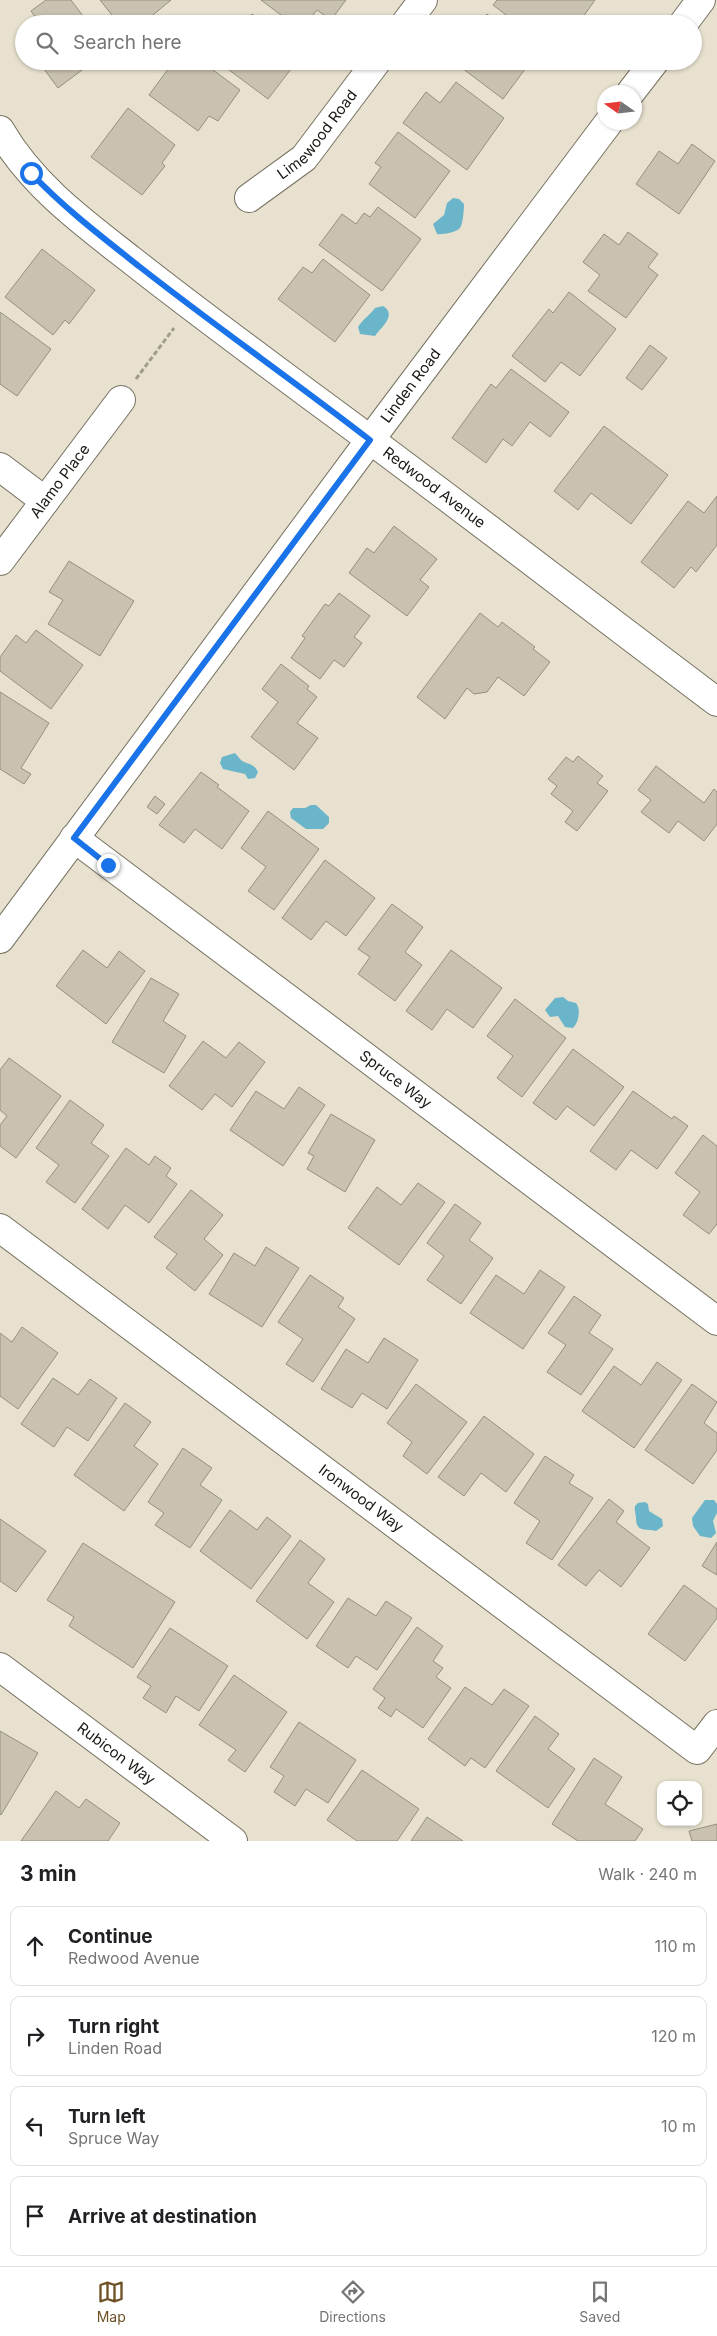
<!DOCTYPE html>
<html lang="en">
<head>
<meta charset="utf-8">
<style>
  body { margin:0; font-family:Inter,sans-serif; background:#f6f6f6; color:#202124 }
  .controls { position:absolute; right:15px; bottom:15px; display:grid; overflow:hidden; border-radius:10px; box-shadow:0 1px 4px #0004 }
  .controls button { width:45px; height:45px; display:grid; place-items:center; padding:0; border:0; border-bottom:1px solid #e0e0e0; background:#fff; color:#202124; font:25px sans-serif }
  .compass { position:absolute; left:597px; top:85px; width:45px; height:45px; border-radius:50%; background:#fff; box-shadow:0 1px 4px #0004; rotate:284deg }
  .stop { position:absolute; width:15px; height:15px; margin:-11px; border:4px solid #1a73e8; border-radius:50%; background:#fff }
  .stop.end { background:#1a73e8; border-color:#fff; box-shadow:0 1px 5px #0008 }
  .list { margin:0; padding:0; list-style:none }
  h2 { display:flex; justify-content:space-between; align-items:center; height:65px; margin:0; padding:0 20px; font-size:21px }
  h2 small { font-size:16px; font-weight:400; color:#757577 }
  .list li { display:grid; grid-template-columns:32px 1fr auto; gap:15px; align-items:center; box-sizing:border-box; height:80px; margin:0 10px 10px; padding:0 10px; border:1px solid #e0e0e0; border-radius:10px }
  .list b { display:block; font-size:19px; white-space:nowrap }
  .list p { margin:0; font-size:16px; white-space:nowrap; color:#757577 }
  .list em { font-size:16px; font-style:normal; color:#757577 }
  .icon { flex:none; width:28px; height:28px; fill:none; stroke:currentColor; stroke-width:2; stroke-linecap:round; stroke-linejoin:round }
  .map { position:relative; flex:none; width:717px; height:1841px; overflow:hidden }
  .search { position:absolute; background:#fff; box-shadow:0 1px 4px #0004; left:15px; right:15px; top:15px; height:55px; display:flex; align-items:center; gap:12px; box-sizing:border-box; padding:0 18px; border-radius:28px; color:#757577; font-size:19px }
  .sheet { height:425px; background:#fff }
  nav { display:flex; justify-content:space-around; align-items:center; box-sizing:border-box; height:70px; border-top:1px solid #e0e0e0; background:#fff; font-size:14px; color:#757577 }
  nav a { display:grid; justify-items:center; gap:2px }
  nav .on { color:#6d5023 }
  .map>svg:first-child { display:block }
  .water { fill:#6bb5cb }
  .building { fill:#c9c2b0; stroke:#96907f }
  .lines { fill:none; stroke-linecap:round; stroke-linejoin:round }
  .minor-casing { stroke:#767160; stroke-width:30 }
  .path { stroke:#a19c8e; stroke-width:3; stroke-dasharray:5 2.5; stroke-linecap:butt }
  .minor { stroke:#fff; stroke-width:28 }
  .route { stroke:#1a73e8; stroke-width:6 }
  .labels { text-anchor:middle; stroke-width:4; stroke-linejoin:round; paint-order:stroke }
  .street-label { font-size:15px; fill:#1b1812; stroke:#f5efdc }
</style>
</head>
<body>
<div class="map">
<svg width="717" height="1841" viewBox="0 0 717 1841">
  <rect width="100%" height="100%" fill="#e8e1cf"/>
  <path class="water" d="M453,198L459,199L464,204C464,209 463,224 460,228C457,232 442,235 437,234L433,224L444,215L447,203Z
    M383,306C398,315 380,328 375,336L360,334L358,327C363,319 370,315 375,308Z
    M235,753C237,755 239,758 241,760C247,765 253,762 258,772L255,778L248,779L245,774L223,769L220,763L222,757Z
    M311,805H316L329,817V823L323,829H306L291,818L290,812L293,808H305Z
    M563,997L568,1001L576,1003C581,1009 579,1022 573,1028L565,1027L558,1016L550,1017L545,1010L555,998Z
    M705,1500H714L717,1504V1513L713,1521L716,1533L711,1538L700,1536L693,1526L692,1518Z
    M645,1502L648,1504L649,1511L662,1519L663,1526L656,1531C645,1528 636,1533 636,1518C636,1514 634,1511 635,1506L638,1503Z"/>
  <path class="building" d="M46,0H71L89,24H40L31,11Z
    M100,0H171L142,24H119Z
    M261,0H346L331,20L317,10L309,20L303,16L297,24H293Z
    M497,0H595L578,24H518L493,5Z
    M252,14L265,24H245Z
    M487,14L500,24H480Z
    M38,61H94L58,88Z
    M174,61H201L240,90L218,121L209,116L198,131L149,95Z
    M217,61H292L289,67L291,69L268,99Z
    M461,61H531L503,99L458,65Z
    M456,82L504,118L467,170L403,123L426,92L440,103Z
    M128,108L175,145L162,163L165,166L142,195L91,157Z
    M398,132L450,171L415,218L369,184L381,167L375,163Z
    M692,144L715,161L679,214L636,184L659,151L678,164Z
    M378,207L421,239L382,291L319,245L342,214L356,224L364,213L370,217Z
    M628,232L658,254L648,267L658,275L626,318L588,291L600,275L583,262L604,234L619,245Z
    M42,249L95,290L69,324L65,320L53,335L5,297Z
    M323,259L370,295L335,342L278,299L303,267L312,273Z
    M569,292L616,329L580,376L561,362L545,382L512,356L549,309L553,313Z
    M0,312L51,349L17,396L0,384Z
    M650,345L667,358L642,390L626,378Z
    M511,369L569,412L550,437L530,422L512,446L503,439L486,463L452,438L491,384L496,388Z
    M604,426L668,475L631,524L591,493L578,510L554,491Z
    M717,496V545L696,572L691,567L674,588L641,562L688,501L704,513Z
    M394,526L437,559L420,580L429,587L407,616L349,573L367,548L374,553Z
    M69,561L134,601L100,656L48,624L63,600L49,592Z
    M339,593L370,616L354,637L362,643L344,667L334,660L320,679L291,658L305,638L302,636L325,604L329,606Z
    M480,613L498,627L502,622L535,647L533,649L550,662L524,696L498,677L487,692L474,694L467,688L445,719L417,697Z
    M36,630L83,665L51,709L0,671V657L16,635L26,643Z
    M281,664L309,686L307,689L317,697L297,723L318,738L294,770L251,737L278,702L262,689Z
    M0,692L49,723L21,768L31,774L24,784L0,769Z
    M578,756L603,776L597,783L608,791L577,831L565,822L573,811L551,794L557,786L548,779L566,757L573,762Z
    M656,766L704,803L714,789L717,792V824L704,841L678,821L669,833L641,812L651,800L638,790Z
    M201,772L219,785L217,787L249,811L222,849L195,829L184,843L159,825Z
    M155,796L165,804L157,814L147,807Z
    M268,811L319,849L274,910L248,891L266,867L241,848Z
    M325,860L375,898L346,936L326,921L311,940L282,918Z
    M392,904L423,927L405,952L422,965L395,1001L358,974L370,957L358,949Z
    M83,950L107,968L119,951L145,971L106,1024L56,986Z
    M451,950L502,988L473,1028L447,1009L432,1030L406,1011Z
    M151,978L179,994L163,1021L186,1036L164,1073L112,1042Z
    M515,999L566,1038L522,1097L497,1078L513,1056L487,1036Z
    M203,1041L226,1058L239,1042L265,1062L232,1107L215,1094L202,1110L169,1086Z
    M573,1049L624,1087L594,1126L567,1106L556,1120L533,1103Z
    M9,1058L61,1096L16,1158L0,1146V1125L7,1116L0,1110V1070Z
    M299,1087L325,1105L283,1166L230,1130L256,1091L284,1109Z
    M633,1091L672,1119L674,1116L688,1126L657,1169L631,1150L616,1170L590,1151Z
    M70,1100L104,1125L91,1143L109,1156L75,1203L46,1182L59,1165L36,1148Z
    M331,1114L375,1140L345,1192L307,1169L314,1156L308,1153Z
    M703,1135L717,1146V1224L709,1234L683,1215L700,1192L675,1173Z
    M126,1148L149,1165L155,1156L171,1168L166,1176L177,1184L149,1223L125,1205L108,1229L82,1209Z
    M418,1183L445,1202L399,1265L348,1228L377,1187L401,1205Z
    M191,1190L223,1215L204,1239L223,1255L195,1291L166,1268L177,1254L154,1237Z
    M455,1204L481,1223L469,1240L493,1258L461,1304L427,1280L444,1256L427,1243Z
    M266,1247L299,1268L262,1327L209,1294L234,1253L255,1266Z
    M540,1270L565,1287L523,1349L470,1313L496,1275L524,1294Z
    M310,1275L344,1298L338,1307L355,1319L313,1382L286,1364L303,1339L278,1322Z
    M574,1296L601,1315L589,1333L613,1349L581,1395L547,1372L566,1345L548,1333Z
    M22,1327L58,1353L18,1409L0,1396V1333L12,1342Z
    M384,1338L418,1360L387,1409L362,1393L352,1408L321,1389L346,1349L368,1363Z
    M657,1362L682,1380L634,1448L582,1411L614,1366L641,1385Z
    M53,1378L78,1395L90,1379L117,1398L88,1441L67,1427L54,1447L21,1424Z
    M416,1384L467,1422L427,1474L403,1456L412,1442L387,1423Z
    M692,1384L717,1402L704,1423L717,1433V1450L693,1484L645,1450Z
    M125,1403L151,1422L134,1446L158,1464L124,1511L74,1475Z
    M484,1416L534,1454L506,1492L481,1473L464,1496L438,1477Z
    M183,1448L212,1468L200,1485L222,1500L190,1548L155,1525L164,1513L148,1502Z
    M545,1456L574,1475L569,1483L593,1498L552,1560L526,1543L540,1521L514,1503Z
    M609,1499L624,1511L616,1522L650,1548L621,1587L599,1570L586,1586L558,1565Z
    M230,1510L257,1530L267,1517L291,1536L251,1589L200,1551Z
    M0,1519L46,1551L16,1592L0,1581Z
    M300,1540L325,1559L308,1583L334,1602L307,1639L256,1601Z
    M717,1542V1575L702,1566Z
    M83,1543L175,1602L133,1668L69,1626L74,1617L47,1600Z
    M684,1585L717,1609V1618L685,1661L648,1634Z
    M348,1598L376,1616L386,1601L412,1618L377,1670L356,1656L348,1668L316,1646Z
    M417,1627L443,1646L433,1661L443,1668L436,1677L451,1688L423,1728L396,1709L391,1717L378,1708L385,1698L373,1689Z
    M170,1628L228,1666L199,1711L176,1696L166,1713L143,1698L151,1686L137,1677Z
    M234,1675L287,1712L245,1772L228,1760L236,1750L199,1725Z
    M465,1687L492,1705L504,1689L529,1706L485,1768L471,1758L465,1766L428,1739Z
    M535,1716L559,1734L548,1749L575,1769L548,1808L496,1771Z
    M299,1722L356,1760L328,1803L306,1789L295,1806L274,1792L284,1776L270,1767Z
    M0,1731L38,1753L1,1815L0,1814Z
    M594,1758L622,1777L605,1804L643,1829L635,1841H578L552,1824Z
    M362,1770L419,1809L397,1841H357L327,1820Z
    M56,1791L79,1808L86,1799L120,1823L108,1841H21Z
    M427,1817L463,1841H411Z
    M717,1824V1841H692L689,1831Z"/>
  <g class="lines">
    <g class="minor-casing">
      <g id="minor">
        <path d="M405,24L423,0"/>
        <path d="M683,24L701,0"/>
        <path d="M631,92L655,61"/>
        <path id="s1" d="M0,130C31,184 81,221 130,259C188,305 248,349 307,393C445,494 580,599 717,702"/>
        <path id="s2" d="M249,198L304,158L377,61"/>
        <path d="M0,467L45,501"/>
        <path id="s3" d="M0,561L121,400"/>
        <path id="s4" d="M74,838L717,1321"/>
        <path id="s5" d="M0,939L370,440L609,122"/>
        <path id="s6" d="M0,1228L697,1750L717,1724"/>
        <path id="s7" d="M0,1667L233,1841"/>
      </g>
    </g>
    <path class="path" d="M136,379L174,328"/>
    <use href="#minor" class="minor"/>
  </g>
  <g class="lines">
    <path class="route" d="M31,173C64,208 102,237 140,267C215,326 294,381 370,440L74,838L108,865"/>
  </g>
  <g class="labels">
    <g class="street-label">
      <text dy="5" stroke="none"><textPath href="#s2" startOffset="94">Limewood Road</textPath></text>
      <text dy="5" stroke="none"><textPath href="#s5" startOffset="689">Linden Road</textPath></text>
      <text dy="5" stroke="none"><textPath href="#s3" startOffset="100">Alamo Place</textPath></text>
      <text dy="5" stroke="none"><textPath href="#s1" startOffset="565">Redwood Avenue</textPath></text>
      <text dy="5" stroke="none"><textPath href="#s4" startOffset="402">Spruce Way</textPath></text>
      <text dy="5" stroke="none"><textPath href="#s6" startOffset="451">Ironwood Way</textPath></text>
      <text dy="5" stroke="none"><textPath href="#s7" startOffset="145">Rubicon Way</textPath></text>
    </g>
  </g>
</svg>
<div class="controls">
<button><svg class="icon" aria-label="locate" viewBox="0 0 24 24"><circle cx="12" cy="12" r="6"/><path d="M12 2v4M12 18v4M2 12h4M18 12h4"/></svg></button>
</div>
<svg class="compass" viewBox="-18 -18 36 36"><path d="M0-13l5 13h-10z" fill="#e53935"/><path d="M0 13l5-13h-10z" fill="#757577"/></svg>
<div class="stop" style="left:31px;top:173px"></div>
<div class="stop end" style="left:108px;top:865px"></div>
<div class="search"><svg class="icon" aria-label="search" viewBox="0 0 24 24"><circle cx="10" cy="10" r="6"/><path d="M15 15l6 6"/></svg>Search here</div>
</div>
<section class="sheet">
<h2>3 min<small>Walk · 240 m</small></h2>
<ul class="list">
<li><svg class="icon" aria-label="ahead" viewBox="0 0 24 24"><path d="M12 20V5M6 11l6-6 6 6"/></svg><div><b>Continue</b><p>Redwood Avenue</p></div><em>110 m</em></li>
<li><svg class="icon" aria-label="right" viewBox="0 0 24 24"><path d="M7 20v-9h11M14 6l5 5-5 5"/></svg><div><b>Turn right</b><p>Linden Road</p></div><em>120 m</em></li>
<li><svg class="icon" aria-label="left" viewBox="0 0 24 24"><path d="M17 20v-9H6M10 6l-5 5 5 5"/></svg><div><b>Turn left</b><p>Spruce Way</p></div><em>10 m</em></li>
<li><svg class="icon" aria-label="arrive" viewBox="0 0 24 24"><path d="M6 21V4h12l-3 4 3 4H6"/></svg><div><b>Arrive at destination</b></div></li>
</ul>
</section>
<nav>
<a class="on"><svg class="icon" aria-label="map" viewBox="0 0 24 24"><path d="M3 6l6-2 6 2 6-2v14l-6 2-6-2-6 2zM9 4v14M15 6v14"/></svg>Map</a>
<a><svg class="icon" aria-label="directions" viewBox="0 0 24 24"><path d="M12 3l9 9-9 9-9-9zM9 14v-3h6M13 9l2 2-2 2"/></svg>Directions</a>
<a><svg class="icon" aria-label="saved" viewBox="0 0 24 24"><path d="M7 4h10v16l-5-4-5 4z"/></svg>Saved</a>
</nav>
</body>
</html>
